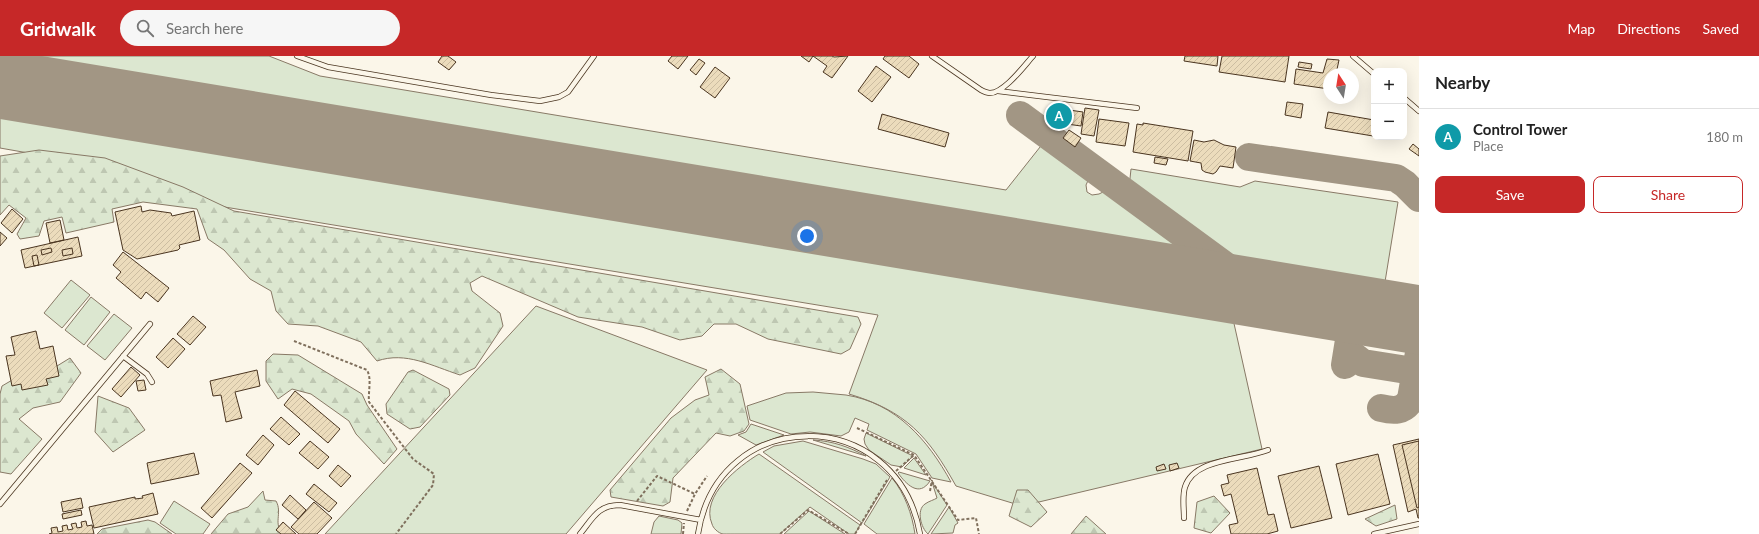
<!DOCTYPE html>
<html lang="en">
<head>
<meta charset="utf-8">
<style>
  body { margin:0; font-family:Lato,sans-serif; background:#f6f6f6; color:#222 }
  .controls { position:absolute; right:12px; top:12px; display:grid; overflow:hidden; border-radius:8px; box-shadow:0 4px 16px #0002 }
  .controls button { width:36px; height:36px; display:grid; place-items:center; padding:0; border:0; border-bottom:1px solid #e0e0e0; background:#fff; color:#222; font:20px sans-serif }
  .compass { position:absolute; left:1323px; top:12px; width:36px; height:36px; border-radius:50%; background:#fff; box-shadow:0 4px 16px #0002; rotate:348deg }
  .you { position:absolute; left:807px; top:180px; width:14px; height:14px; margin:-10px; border:3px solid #fff; border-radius:50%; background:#1a73e8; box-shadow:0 0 0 6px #1a73e833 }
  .badge { display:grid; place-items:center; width:26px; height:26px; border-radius:50%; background:#c62828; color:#fff; font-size:13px; font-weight:700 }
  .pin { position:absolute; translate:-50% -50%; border:2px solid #fff; box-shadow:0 1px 4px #0006 }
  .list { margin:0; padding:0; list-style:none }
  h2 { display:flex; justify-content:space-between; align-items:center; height:52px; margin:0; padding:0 16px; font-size:17px }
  h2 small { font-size:13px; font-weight:400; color:#767676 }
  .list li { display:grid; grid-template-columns:26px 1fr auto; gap:12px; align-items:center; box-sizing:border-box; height:56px; padding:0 16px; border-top:1px solid #e0e0e0 }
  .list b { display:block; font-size:15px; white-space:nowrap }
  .list p { margin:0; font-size:13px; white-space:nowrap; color:#767676 }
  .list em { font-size:13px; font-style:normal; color:#767676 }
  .actions { display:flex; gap:8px; padding:12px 16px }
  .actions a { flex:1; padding:9px 0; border:1px solid #c62828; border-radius:8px; text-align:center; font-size:14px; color:#c62828 }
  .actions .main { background:#c62828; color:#fff }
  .icon { flex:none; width:22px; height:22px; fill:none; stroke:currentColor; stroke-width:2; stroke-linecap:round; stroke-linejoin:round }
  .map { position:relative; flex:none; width:1419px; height:478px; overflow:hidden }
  header { display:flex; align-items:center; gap:24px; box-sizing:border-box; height:56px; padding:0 20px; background:#c62828; color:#fff }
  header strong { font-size:19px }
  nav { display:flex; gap:22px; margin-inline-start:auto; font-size:14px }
  .search { width:280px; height:36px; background:#f6f6f6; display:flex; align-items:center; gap:10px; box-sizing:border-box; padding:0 14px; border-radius:22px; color:#767676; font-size:15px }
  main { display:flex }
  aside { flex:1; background:#fff }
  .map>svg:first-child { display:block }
  .grass { fill:#dce7d0; stroke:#887966 }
  .forest { fill:url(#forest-firs); stroke:#887966 }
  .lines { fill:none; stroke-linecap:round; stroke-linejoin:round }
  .taxiway { stroke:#a29684; stroke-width:28 }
  .runway { stroke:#a29684; stroke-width:69 }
  .building { fill:url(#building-hatch); stroke:#4a3520 }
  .lane-casing { stroke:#4a3520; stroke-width:6 }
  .path { stroke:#7f6f5c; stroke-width:2; stroke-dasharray:3 2; stroke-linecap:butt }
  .lane { stroke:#fbf6e9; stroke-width:4.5 }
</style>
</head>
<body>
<header>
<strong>Gridwalk</strong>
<div class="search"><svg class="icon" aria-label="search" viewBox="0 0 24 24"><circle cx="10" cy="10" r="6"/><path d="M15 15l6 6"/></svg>Search here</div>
<nav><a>Map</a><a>Directions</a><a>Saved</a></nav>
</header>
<main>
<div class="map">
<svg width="1419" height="478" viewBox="0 0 1419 478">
  <defs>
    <pattern id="forest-firs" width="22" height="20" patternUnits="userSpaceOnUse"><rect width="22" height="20" fill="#dce7d0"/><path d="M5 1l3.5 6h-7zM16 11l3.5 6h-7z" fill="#bec7b2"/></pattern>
    <pattern id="building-hatch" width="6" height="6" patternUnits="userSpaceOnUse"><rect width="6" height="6" fill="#ecdcbc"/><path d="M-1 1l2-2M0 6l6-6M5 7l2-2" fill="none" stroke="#ccbda1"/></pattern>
  </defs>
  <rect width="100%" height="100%" fill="#fbf6e9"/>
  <path class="grass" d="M0,0H269L320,20L1006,134L1044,86L1091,118L1086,129L1087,136L1092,139L1099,138L1109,133L1206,203L0,2Z
    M0,58L1233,263L1262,393L1022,450L956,430C928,380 906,355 849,338L878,259L31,119L34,98L0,92Z
    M1131,113L1240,131L1255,125L1398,146L1384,232L1232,207L1129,132Z
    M71,224L90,239L62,272L44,257Z
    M91,241L110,256L84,289L65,274Z
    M536,250L707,314L566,478H325Z
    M114,258L132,272L105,304L87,290Z
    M813,336C824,337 835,338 846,339C896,347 928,384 951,426L932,422L916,398L867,374L869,368L855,362L849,376L841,380L810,376L791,378L750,364L747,350L786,337Z
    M751,368L784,379L756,389L738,379L746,376Z
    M866,377L913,400L902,411L891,409L869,394L865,388L864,383Z
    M813,384C833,385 849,391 866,400Z
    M803,385L863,403L876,408L890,421L862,467L763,396L774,390Z
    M759,398L860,469L855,478H849L810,451L780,478C766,478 752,478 738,478C733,478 727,478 723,478C718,477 713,472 712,468C700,440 739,410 759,398Z
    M914,402L926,419L904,412Z
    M899,416L930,425C919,442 906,428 898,417Z
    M892,422C905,438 912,458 915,478H877L864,468Z
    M932,426L947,449L928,478C921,472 916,454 925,448C929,445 934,444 937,442Z
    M174,445L210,468L203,478H176L160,467Z
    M949,451L958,467L955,469L953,477L931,478Z
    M809,455L845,478H784Z
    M659,460L678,464L682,467L681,478H651L654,466Z"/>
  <path class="forest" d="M39,94L105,102L183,131L234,155L858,261L861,268L850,293L841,298L768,283L736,268H714L702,280L680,284L642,271L578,261L482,220L470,227L472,235L500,257L503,270L475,312L460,319C432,310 406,295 377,305L361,286L318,270L288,268L276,255L271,235L250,223L224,194L208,183L197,153L143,146L112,153L114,166L66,177L62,161L44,165L39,180L20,183L17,178L26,162L9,149L0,159V100Z
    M273,298L298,299L362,338L367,349L397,393L384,408L356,378L349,365L311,338L292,333L278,343L266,325V305Z
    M70,302L81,317L60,346L33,352L19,363L42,383L11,418L0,416V338L2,330L19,320L31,326Z
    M721,313L740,328L749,368L744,375L730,380L716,377L673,422L670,446L663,450L611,441L610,434L671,362L695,344L709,339L705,321Z
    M413,314L449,333L450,339L420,371L410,373L387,358L386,348L408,316Z
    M98,340L129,352L145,374L113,396L95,376Z
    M1017,434H1028L1047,456L1031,471L1009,460Z
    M263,435L265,444L276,445C283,457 272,469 284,478H211L228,458L248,451Z
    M1214,440L1230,457L1211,477L1194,472L1197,446Z
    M1395,449L1397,463L1376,470L1365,463Z
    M1086,460L1106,478H1071Z
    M148,464L155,466L172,478H97L102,473Z"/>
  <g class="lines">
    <path class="taxiway" d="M1020,59L1264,238
      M1249,101L1396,122L1405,128L1419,142
      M1349,291L1350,297L1363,307L1419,316
      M1345,309L1354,253
      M1381,352C1393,355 1404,356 1411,343L1419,297"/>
    <path class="runway" d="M0,28L1419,264"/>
  </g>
  <path class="building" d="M442,0H448L456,6L449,14L438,6Z
    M672,0H688L678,13L668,5Z
    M801,0H832L834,1L848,0L832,22L823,16L827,10L813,0L809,6Z
    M885,0H909L919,8L909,22L883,3Z
    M1185,0H1218L1217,10L1184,5Z
    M1222,0H1289L1285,26L1219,16Z
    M699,3L705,7L696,19L690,14Z
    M1327,3L1339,4L1336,18H1329V33L1294,28L1296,13L1323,17Z
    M1299,6L1312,8L1311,13L1298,11Z
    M876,10L891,21L872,46L858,35Z
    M715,11L730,22L715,42L700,31Z
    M1287,46L1303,48L1301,62L1285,59Z
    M1055,52L1083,56L1081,70L1053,66Z
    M1085,52L1099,54L1094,80L1081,78Z
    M1052 60a7 7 0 1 1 14 0a7 7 0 1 1-14 0Z
    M1328,56L1374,64L1373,80L1325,72Z
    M882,58L949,77L945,91L878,73Z
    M1099,63L1129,67L1125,90L1096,86Z
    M1143,67L1193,75L1188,105L1133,96L1137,68L1143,69Z
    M1069,74L1081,82L1075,91L1063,82Z
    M1194,84L1204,86L1214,84L1224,89L1236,91L1233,112L1220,110L1216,116L1213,118L1205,116L1202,114L1201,107L1190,105Z
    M1413,88L1419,93V100L1409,93Z
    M1155,101L1168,103L1166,109L1154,107Z
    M141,150L142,156L150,154L171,157L172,160L194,155L200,184L179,189L180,192L178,194L137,203L123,194L115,156Z
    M12,153L23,163L12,177L1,167Z
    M60,164L64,184L50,187L46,167Z
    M0,176L7,182L0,190Z
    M78,181L82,200L25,212L21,194Z
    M51,192L52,196L42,199L41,194Z
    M72,192L73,198L63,200L62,194Z
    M123,196L169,232L158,246L146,236L141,243L116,222L121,216L113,209Z
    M37,199L39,209L34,210L32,200Z
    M193,260L206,271L190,289L177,278Z
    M36,275L40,293L53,290L59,320L46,323L48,329L22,334L21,328L12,330L6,300L15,299L11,281Z
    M173,282L185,293L168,312L156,301Z
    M131,311L140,319L121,341L112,333Z
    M257,314L260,330L235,336L242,362L226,366L221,339L213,340L210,325Z
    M144,324L146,334L138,335L136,325Z
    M295,335L340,373L328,387L284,349Z
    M281,361L300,378L289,389L270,373Z
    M263,379L274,389L258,409L246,399Z
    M1419,383V462H1418L1416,453L1408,456L1393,389Z
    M310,385L329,401L318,413L299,397Z
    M1419,385V451L1417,452L1402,389Z
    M194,397L199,418L151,428L147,407Z
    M1378,398L1390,448L1348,459L1336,408Z
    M240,407L252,417L212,462L201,452Z
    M1177,407L1179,412L1170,415L1169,409Z
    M1164,408L1166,413L1157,415L1156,411Z
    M338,409L351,420L341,431L329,420Z
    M1319,410L1332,462L1291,472L1278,420Z
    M1257,412L1268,459L1274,458L1278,475L1267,478H1231L1229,469L1238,467L1231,438L1224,440L1221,429L1229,427L1227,419Z
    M314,428L337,447L329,456L306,438Z
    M153,437L158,458L94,472L89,451L135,441V443L143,442L142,440Z
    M290,439L306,454L298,463L282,449Z
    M81,442L83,452L63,456L61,446Z
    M314,446L332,462L317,478H299L291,471Z
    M81,454L82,459L63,463L62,458Z
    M86,465L87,470L92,469L94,478H49L52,477L51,472L57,471L58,476L63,475L62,470L67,469L68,474L73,473L71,468L76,467L77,472L82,471L81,466Z
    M283,466L296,478H281L276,474Z"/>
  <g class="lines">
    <g class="lane-casing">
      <path id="lane" d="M297,0L328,11L491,39L540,45L559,41L568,36L594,0
        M932,0L981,34C983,35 987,37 990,37C1004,37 1024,10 1033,0
        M1353,0L1374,18
        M998,35L1137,52
        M1404,42L1419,55
        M123,300L147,318L152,326
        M0,448L150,268
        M1184,462C1184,453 1182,440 1185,431C1194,402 1243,404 1268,394
        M580,478C593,462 598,449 620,449L701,464
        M698,478C718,348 897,347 920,478
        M1374,478L1419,468"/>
    </g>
    <path class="path" d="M294,285L367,314C372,323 368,335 369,346L413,403L434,418L433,429L396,478
      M857,372L914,399L958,464L976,462L979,478
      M896,415L914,399
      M930,435L932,424
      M637,445L657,420L695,438
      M687,455L695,438L707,420
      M683,478L684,467
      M780,478L808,454L849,478
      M855,478L887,424"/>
    <use href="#lane" class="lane"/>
  </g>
</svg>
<div class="controls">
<button>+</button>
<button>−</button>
</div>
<svg class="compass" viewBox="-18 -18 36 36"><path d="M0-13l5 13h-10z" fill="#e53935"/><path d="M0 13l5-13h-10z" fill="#767676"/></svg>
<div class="you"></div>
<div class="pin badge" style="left:1059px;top:60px;background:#0f9aa8">A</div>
</div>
<aside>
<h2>Nearby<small></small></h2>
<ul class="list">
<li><span class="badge" style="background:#0f9aa8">A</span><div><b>Control Tower</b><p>Place</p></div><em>180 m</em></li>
</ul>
<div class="actions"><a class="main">Save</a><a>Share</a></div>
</aside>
</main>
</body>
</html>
